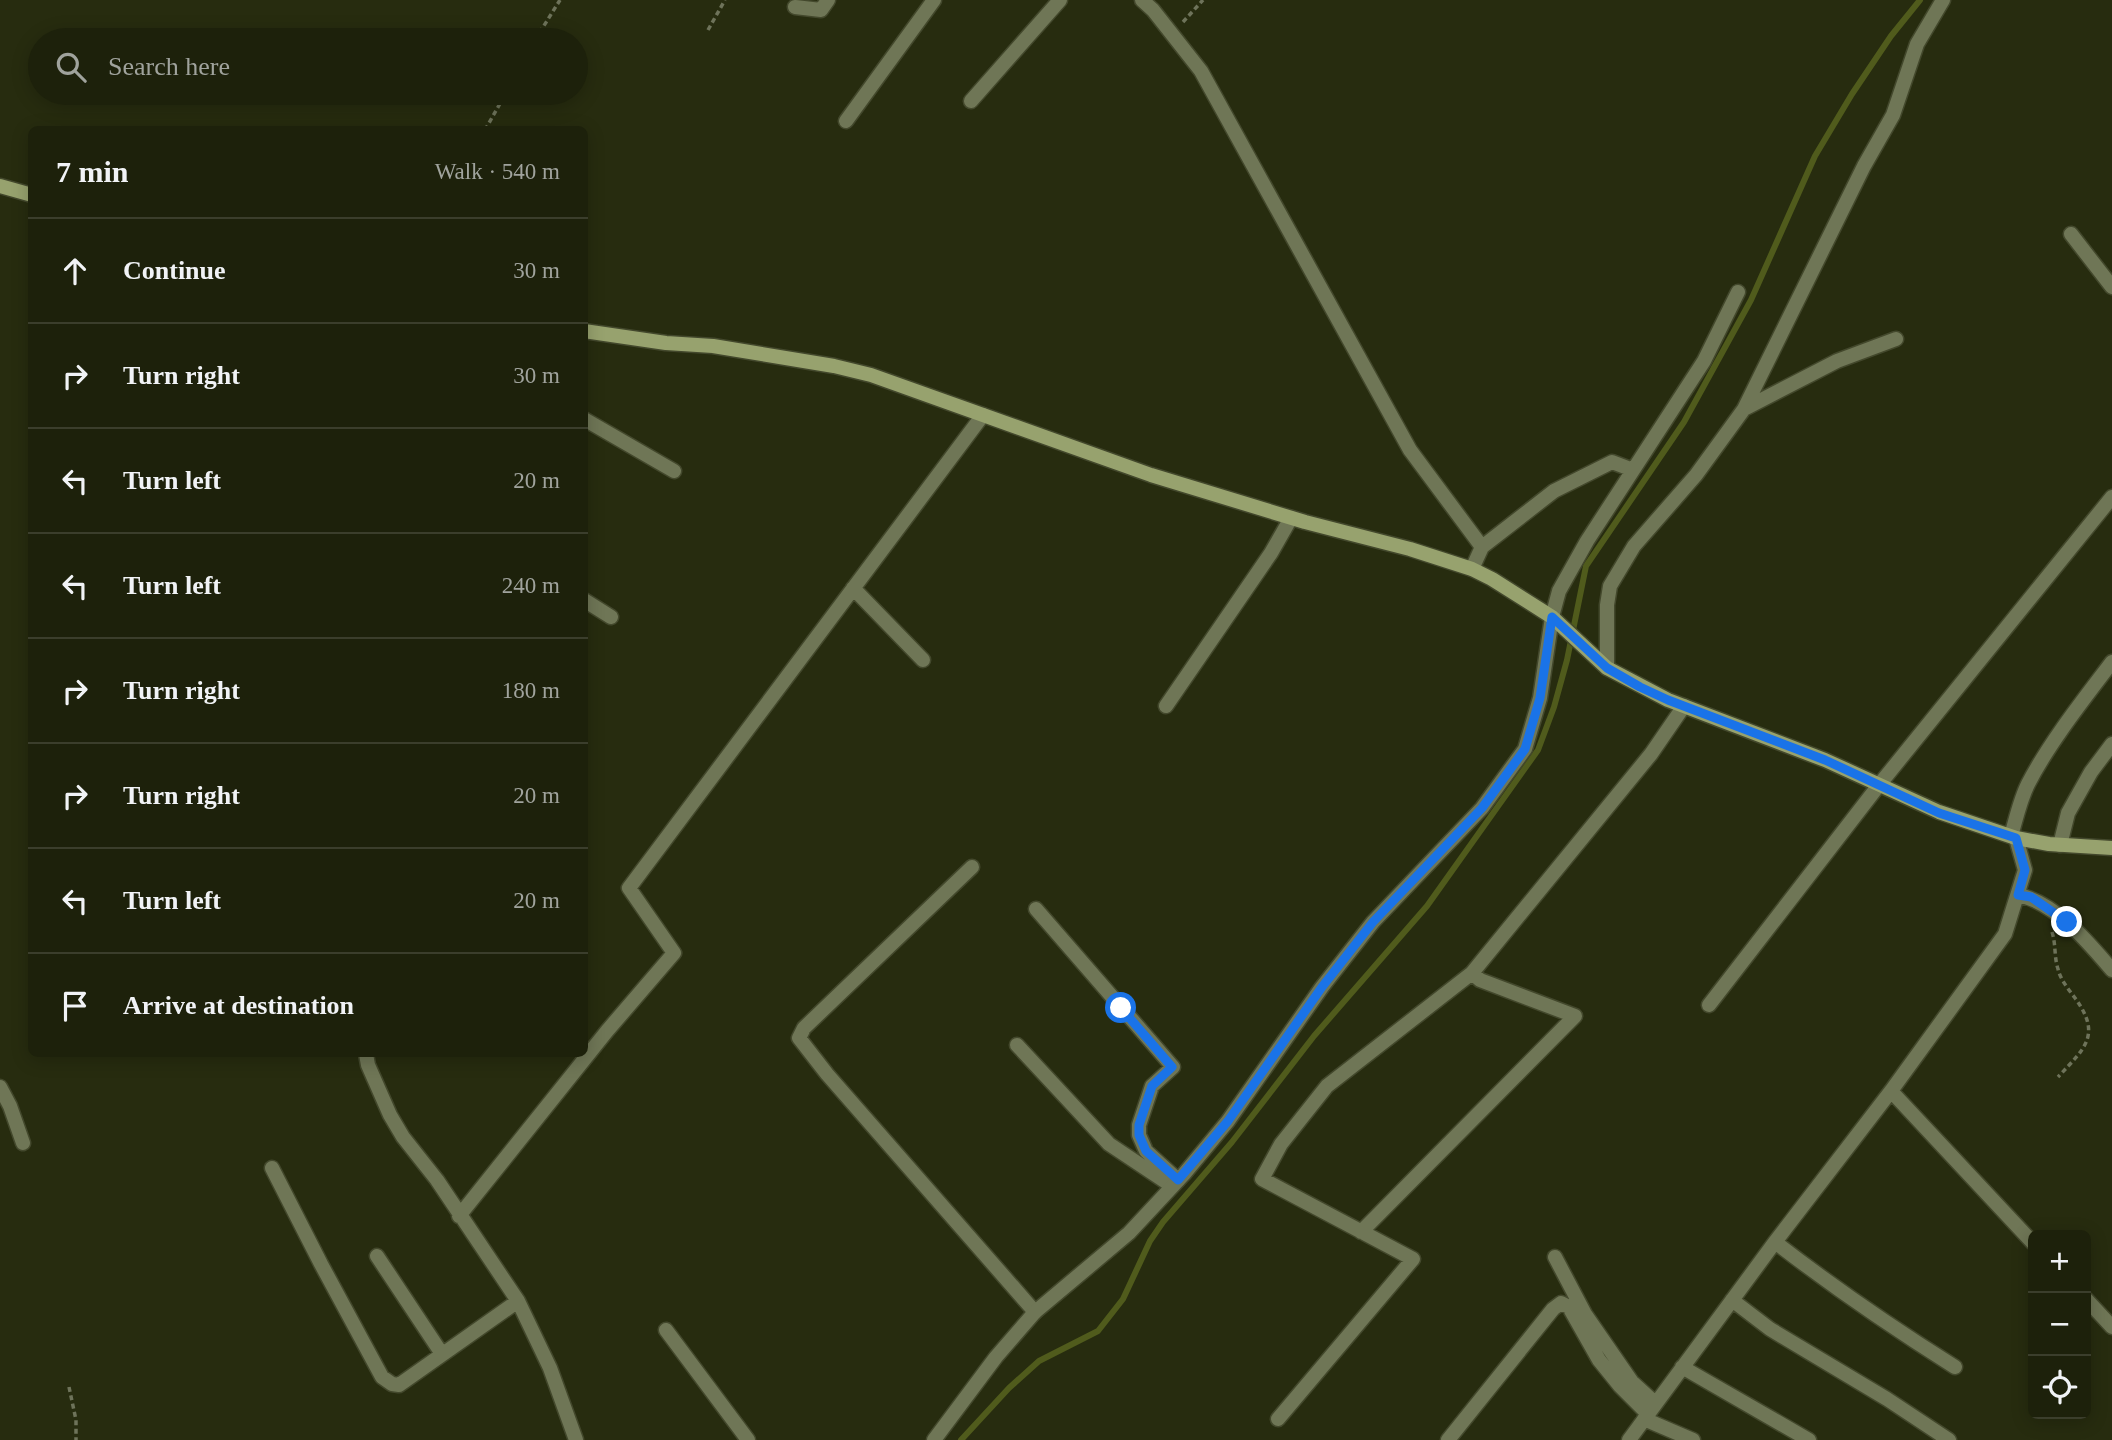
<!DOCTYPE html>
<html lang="en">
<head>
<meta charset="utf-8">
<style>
  body { margin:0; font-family:"Times New Roman",serif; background:#252914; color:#f1f3f6 }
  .controls { position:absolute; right:21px; bottom:21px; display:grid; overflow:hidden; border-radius:10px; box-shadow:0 4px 18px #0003 }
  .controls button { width:63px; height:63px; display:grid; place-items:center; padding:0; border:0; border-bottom:2px solid #3b3e2c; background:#1d210b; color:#f1f3f6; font:35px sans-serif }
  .stop { position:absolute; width:21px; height:21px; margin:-16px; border:5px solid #1a73e8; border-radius:50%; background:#fff }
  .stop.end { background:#1a73e8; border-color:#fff; box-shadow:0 2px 7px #0008 }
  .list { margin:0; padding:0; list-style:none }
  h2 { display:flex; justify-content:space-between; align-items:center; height:91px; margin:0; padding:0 28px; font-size:30px }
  h2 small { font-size:23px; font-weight:400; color:#a0a39d }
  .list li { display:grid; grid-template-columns:46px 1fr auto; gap:21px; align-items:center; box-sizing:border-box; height:105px; padding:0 28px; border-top:2px solid #3b3e2c }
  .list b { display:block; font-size:26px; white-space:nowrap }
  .list em { font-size:23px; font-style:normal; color:#a0a39d }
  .icon { flex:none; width:38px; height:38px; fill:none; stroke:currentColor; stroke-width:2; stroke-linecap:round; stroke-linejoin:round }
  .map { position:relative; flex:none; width:2112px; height:1440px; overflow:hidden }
  .search { position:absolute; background:#1d210b; box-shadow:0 4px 18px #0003; left:28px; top:28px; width:560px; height:77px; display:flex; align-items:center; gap:18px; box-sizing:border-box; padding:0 24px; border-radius:38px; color:#a0a39d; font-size:26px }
  .panel { position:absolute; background:#1d210b; box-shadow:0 4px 18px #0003; left:28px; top:126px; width:560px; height:931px; border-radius:10px }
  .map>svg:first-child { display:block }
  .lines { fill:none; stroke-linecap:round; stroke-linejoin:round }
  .stream { stroke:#505b1c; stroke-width:6 }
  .minor-casing { stroke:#43482c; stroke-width:17 }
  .tertiary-casing { stroke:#43482c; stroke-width:17 }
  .secondary-casing { stroke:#43482c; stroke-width:17 }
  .path { stroke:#6e735a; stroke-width:3.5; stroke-dasharray:5 3.5; stroke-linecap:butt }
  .minor { stroke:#6f7656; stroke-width:14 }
  .tertiary { stroke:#6f7656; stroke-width:14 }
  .secondary { stroke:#97a26e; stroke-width:14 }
  .route { stroke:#1a73e8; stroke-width:9 }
</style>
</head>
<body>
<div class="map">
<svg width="2112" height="1440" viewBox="0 0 2112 1440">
  <rect width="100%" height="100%" fill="#272c0f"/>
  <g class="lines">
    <path class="stream" d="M961,1440L1009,1388L1039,1361L1098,1331L1123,1299L1150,1241L1163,1222L1232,1142L1314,1036L1427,906L1538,750L1554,707L1567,660L1586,566L1684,422L1751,300L1815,156L1852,94L1891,36L1920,0"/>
    <g class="minor-casing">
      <path id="minor" d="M1142,0L1153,10L1201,71L1410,450L1482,547L1472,569
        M795,7L821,10L828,0
        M971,101L1060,0
        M846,121L934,0
        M2071,234L2112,287
        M1744,409L1837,361L1896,339
        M584,419L674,471
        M1482,547L1554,491L1612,462L1633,470
        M853,588L923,660
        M584,600L611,617
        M1552,617L1559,591L1587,541L1704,361L1738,292
        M1607,668V605L1610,586L1634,546L1696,475L1744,409L1864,166L1893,115L1917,44L1943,0
        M1166,706L1271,553L1291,518
        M2011,836C2016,819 2020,800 2028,784C2049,743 2084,699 2112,662
        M2060,845L2068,813L2091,772L2112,744
        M972,867L804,1028L799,1038L827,1074L1035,1312
        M2018,895C2055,902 2089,943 2112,970
        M1036,909L1173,1067L1152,1086L1139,1125V1135L1146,1151L1178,1180
        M1709,1005L1879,785L2112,497
        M1017,1045L1109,1144L1172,1186
        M366,1054L368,1065L390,1115L403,1137L437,1180L518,1301L550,1368L576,1440
        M0,1087L10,1106L23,1143
        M1891,1091L2033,1243
        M272,1168L321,1264L382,1377L392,1384L399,1385L518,1301
        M459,1216L607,1031L674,953L629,888L983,415
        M1361,1232L1575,1016L1480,980L1472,973
        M1775,1242C1833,1287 1893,1328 1955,1367
        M377,1256L442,1354
        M1555,1257L1585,1314L1632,1382L1655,1403
        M2086,1299L2112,1327
        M1732,1300L1770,1329L1887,1399L1949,1440
        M666,1330L748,1440
        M1682,1367L1809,1440
        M1278,1419L1413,1259L1262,1179L1281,1144L1327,1086L1472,973L1651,754L1684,706
        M1644,1419L1693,1440
        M1448,1440L1553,1309L1561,1303L1569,1307L1599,1360L1620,1386L1647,1413
        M1629,1440L1775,1242L1891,1091L2005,934L2025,870L2016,838"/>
    </g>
    <g class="tertiary-casing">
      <path id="tertiary" d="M934,1440L996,1357L1035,1312L1129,1233L1184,1174L1228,1121L1322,987L1373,922L1482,808L1525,749L1540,698L1552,617"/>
    </g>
    <g class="secondary-casing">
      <path id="secondary" d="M0,186L32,195
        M584,331L666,343L713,346L834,366L871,375L1151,475L1305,522L1410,549L1472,569L1492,579L1552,617L1607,668L1668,700L1825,760L1939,812L2016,838L2049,844L2112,848"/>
    </g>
    <path class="path" d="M1183,22L1203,0
      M708,30L725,0
      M535,40L560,0
      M485,130L506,93
      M2052,932C2056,944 2054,957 2058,969C2060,979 2069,990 2075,998C2102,1035 2085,1048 2058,1077
      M69,1387L76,1420V1440"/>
    <use href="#minor" class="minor"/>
    <use href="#tertiary" class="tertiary"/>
    <use href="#secondary" class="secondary"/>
  </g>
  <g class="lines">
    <path class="route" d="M1121,1008L1172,1067L1152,1086L1139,1125V1135L1146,1151L1178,1180L1228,1121L1322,987L1373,922L1482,808L1525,749L1540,698L1552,617L1607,668L1640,687L1668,700L1825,760L1939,813L2016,838L2025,870L2018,895L2031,897L2067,922"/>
  </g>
</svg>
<div class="controls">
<button>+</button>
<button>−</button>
<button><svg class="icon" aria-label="locate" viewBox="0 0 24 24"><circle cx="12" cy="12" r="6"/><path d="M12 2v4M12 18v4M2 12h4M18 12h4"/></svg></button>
</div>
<div class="stop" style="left:1121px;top:1008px"></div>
<div class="stop end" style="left:2067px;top:922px"></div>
<div class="search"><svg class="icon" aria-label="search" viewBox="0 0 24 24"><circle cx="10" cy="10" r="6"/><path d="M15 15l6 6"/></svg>Search here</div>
<section class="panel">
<h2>7 min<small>Walk · 540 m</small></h2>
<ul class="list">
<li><svg class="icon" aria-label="ahead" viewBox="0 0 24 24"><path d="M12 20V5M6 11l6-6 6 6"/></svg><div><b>Continue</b></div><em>30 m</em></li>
<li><svg class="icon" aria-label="right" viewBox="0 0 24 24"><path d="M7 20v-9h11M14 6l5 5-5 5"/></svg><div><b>Turn right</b></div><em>30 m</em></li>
<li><svg class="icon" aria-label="left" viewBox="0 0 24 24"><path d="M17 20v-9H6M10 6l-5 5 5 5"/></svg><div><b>Turn left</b></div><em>20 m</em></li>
<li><svg class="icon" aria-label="left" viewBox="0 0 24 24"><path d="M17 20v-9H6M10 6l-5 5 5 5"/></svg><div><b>Turn left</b></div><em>240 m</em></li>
<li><svg class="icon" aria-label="right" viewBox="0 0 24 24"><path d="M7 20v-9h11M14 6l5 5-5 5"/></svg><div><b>Turn right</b></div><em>180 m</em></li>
<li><svg class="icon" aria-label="right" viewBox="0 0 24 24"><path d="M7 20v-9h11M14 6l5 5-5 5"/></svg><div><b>Turn right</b></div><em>20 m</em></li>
<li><svg class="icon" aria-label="left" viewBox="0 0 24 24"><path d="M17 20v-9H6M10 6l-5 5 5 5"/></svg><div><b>Turn left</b></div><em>20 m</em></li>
<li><svg class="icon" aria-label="arrive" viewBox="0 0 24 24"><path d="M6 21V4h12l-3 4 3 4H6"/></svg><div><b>Arrive at destination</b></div></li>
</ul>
</section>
</div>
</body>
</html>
